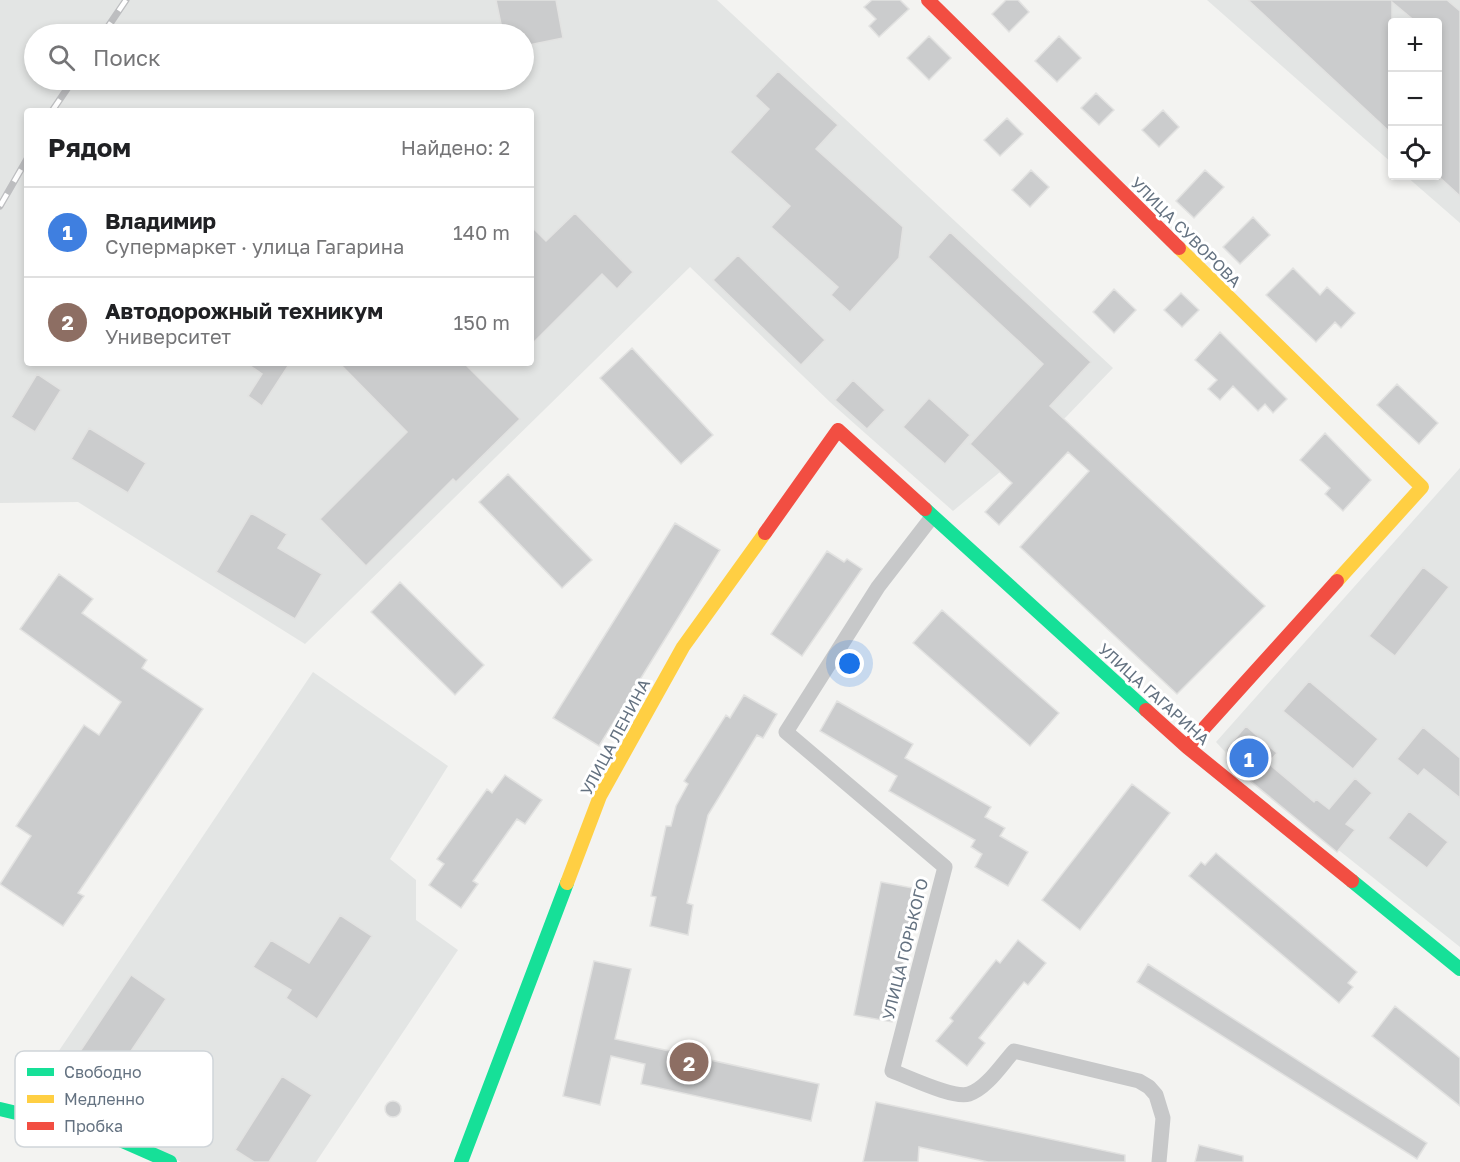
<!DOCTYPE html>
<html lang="ru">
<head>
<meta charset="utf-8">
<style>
  body { margin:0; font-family:"Golos Text",sans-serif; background:#f2f2f2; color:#202124 }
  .controls { position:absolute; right:18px; top:18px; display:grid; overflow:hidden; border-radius:6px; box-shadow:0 3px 9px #0003 }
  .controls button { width:54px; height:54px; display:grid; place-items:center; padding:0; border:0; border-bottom:2px solid #e0e0e0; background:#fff; color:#202124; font:30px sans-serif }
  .you { position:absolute; left:850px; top:664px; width:21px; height:21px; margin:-15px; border:4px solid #fff; border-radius:50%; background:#1a73e8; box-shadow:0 0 0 9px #1a73e833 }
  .badge { display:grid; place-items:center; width:39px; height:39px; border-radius:50%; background:#0b8043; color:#fff; font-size:20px; font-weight:700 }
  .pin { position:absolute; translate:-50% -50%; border:3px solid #fff; box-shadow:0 2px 6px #0006 }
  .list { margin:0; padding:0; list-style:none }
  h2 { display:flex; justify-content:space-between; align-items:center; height:78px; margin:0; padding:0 24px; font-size:26px }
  h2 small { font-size:20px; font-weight:400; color:#757577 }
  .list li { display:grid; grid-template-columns:39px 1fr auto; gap:18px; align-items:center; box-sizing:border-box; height:90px; padding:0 24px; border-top:2px solid #e0e0e0 }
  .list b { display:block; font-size:22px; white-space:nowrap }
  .list p { margin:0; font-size:20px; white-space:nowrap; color:#757577 }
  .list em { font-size:20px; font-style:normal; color:#757577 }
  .icon { flex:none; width:33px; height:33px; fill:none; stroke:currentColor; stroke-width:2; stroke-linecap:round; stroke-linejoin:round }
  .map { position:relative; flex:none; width:1460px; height:1162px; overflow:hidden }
  .search { position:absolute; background:#fff; box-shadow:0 3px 9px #0003; left:24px; top:24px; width:510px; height:66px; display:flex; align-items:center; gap:15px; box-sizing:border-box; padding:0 21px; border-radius:33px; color:#757577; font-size:22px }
  .panel { position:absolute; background:#fff; box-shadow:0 3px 9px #0003; left:24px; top:108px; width:510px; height:258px; border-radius:6px }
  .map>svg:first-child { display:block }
  .built { fill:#e3e5e4; fill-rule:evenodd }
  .building { fill:#cbcccd; stroke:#e2e2e1; stroke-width:1.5 }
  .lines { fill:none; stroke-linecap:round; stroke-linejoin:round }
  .street { stroke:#c7c8c9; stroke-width:15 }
  .fast { stroke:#16e098; stroke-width:14 }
  .slow { stroke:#ffcf43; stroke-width:14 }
  .jam { stroke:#f24e42; stroke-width:14 }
  .rail-casing { stroke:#bdbec0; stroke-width:7 }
  .rail { stroke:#fff; stroke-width:4.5; stroke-dasharray:14; stroke-linecap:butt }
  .labels { text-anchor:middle; stroke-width:6; stroke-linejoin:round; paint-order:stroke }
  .street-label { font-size:16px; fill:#647281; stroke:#fff }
  .key { fill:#fff; stroke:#d0d5d9; stroke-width:1.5 }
  .key-label { font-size:16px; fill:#647281 }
</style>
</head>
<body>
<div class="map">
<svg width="1460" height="1162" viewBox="0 0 1460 1162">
  <rect width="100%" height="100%" fill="#f3f3f1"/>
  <path class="built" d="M0,0H717L1113,368L1066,417L953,511L830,402L690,267L305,644L78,502L0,503ZM34,34H524V80H34ZM27,111H531V363H27Z
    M1207,0H1460V223L1406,176H1438V22H1392V163Z
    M1460,468V947L1251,780L1216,742Z
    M313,672L448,766L390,859L416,880V920L458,950L316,1162H181L36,1085Z"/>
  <path class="building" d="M496,0H556L563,38L524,46V34H503Z
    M872,0H900L909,9L879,37L869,26L876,19L864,7Z
    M1006,0H1018L1029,12L1009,32L992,14Z
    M1248,0H1447L1460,11V196L1437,175V22H1416L1392,2V134Z
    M929,36L951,58L929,80L907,58Z
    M1059,36L1081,58L1057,82L1035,61Z
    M778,71L838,125L816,149L903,227L899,258L850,312L831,295L838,287L771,227L790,206L730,152L769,109L755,96Z
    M1096,93L1114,110L1099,125L1081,108Z
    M1163,110L1179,127L1159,147L1142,130Z
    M1007,118L1023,134L1000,156L984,140Z
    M1031,170L1049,187L1030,207L1012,190Z
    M1205,170L1224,187L1194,218L1176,201Z
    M575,213L633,272L617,289L602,274L531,345V226L546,241Z
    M1253,217L1270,235L1240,264L1223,247Z
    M950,232L1091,362L1050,406L1265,606L1177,694L1020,547L1089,471L1068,452L999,525L985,512L1012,483L970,444L1043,364L928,257Z
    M738,255L825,340L801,365L713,280Z
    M1293,268L1320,295L1327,287L1355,313L1341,328L1335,322L1316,342L1266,295Z
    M1114,289L1136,310L1114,333L1093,312Z
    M1181,293L1199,310L1182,327L1164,310Z
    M1220,332L1287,399L1273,413L1265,404L1258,411L1233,386L1220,400L1208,389L1217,380L1195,360Z
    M632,348L713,435L681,464L600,378Z
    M246,363H290L262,406L248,396L262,374Z
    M339,363H464L520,419L456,482L453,479L366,566L320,519L407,432Z
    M37,374L61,390L35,432L11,417Z
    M853,380L885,410L867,429L835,400Z
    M1397,384L1438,423L1419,444L1377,405Z
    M929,398L970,435L945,464L903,427Z
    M89,428L146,463L128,493L71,459Z
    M1325,433L1371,480L1343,511L1325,494L1330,488L1300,460Z
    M508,474L592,560L562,588L479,502Z
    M251,513L287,534L278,548L322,574L295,619L216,572Z
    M675,523L720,550L599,746L553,718Z
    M827,551L844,562L847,559L862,569L802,656L771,634Z
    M1423,567L1449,587L1395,656L1369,636Z
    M59,574L93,599L82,613L147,660L142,668L203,709L78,893L84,896L63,926L0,884L31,836L16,826L84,725L99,735L121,702L20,629Z
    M400,582L484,665L455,695L371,612Z
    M942,610L1059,713L1030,746L913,643Z
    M1309,681L1378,739L1353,769L1283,711Z
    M744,695L777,714L763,738L757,735L708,815L687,903L693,905L688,935L650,926L656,897L651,896L666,826H671L676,806L688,784L684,781L726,715L730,718Z
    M837,701L913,744L905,758L991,807L985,817L1005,828L1000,836L1028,852L1008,886L975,867L982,854L971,847L975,840L889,791L897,776L820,731Z
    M1246,726L1277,753L1268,763L1314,802L1316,799L1329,809L1355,778L1372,793L1346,824L1355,830L1337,852L1227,762L1226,749Z
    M1423,727L1460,758V798L1424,769L1418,776L1397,759Z
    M505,775L542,800L525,824L517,819L473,881L478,884L461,908L429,885L444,864L437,859L487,789L492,793Z
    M1132,784L1170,813L1080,930L1042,900Z
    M1409,811L1448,842L1427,868L1388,838Z
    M1216,853L1357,972L1348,983L1353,987L1339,1003L1189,876L1201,862L1205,865Z
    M881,882L918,889L892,1022L854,1015Z
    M340,915L372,936L317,1019L286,998L291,990L253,967L271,940L309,963Z
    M1018,940L1046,963L1028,985L1024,982L979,1038L985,1043L967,1066L936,1041L953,1021L950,1018L996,960L1000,963Z
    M594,961L631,969L615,1039L819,1084L811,1121L641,1084L645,1064L611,1056L600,1105L563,1096Z
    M1148,964L1427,1143L1417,1159L1137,982Z
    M131,975L166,999L92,1109L57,1086Z
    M1395,1006L1460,1058V1106L1372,1036Z
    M282,1076L312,1095L269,1162H254L235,1150Z
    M385 1109a8 8 0 1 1 16 0a8 8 0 1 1-16 0Z
    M876,1102L1125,1155V1162H988L919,1147L918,1162H863Z
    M1199,1145L1243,1156V1162H1195Z"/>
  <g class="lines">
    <path class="street" d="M932,517L878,587L786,732L945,867L892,1071C909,1077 953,1099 969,1094C987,1088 1002,1064 1014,1051L1139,1081L1149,1087L1156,1095L1163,1118L1159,1162"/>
    <path class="fast" d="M925,509L1146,710
      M1352,881L1460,969
      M0,1109L109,1135L170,1162
      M461,1162L567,883"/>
    <path class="slow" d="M1179,248L1422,487L1337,581
      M567,883L600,796L683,647L765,533"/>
    <path class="jam" d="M928,0L1179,248
      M765,533L838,430L925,509
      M1146,710L1187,747L1352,881
      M1187,747L1337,581"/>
    <g class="rail-casing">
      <path id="rail" d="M103,34L126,0
        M52,111L73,80
        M0,206L27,159"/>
    </g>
    <use href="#rail" class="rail"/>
  </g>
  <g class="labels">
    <g class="street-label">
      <text transform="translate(1186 232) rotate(45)" y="6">УЛИЦА СУВОРОВА</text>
      <text transform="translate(1154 694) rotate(42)" y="6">УЛИЦА ГАГАРИНА</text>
      <text transform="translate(615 737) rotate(-62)" y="6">УЛИЦА ЛЕНИНА</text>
      <text transform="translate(905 949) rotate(-76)" y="6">УЛИЦА ГОРЬКОГО</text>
    </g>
  </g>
  <rect x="15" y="1051" width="198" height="96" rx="9" class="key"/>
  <rect x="27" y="1068" width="27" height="8" fill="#16e098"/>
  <rect x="27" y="1095" width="27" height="8" fill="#ffcf43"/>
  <rect x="27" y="1122" width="27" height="8" fill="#f24e42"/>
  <g class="key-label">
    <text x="64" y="1078">Свободно</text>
    <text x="64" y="1105">Медленно</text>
    <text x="64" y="1132">Пробка</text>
  </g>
</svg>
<div class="controls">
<button>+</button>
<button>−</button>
<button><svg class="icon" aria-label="locate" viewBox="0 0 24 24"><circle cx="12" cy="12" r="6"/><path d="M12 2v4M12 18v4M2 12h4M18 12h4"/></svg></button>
</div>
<div class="you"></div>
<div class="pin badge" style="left:1249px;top:758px;background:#3f7fe0">1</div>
<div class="pin badge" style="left:689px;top:1062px;background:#8d6e63">2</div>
<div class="search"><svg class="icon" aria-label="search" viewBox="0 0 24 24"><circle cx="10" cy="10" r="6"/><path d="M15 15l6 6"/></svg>Поиск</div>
<section class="panel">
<h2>Рядом<small>Найдено: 2</small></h2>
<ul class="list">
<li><span class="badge" style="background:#3f7fe0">1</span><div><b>Владимир</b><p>Супермаркет · улица Гагарина</p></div><em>140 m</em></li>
<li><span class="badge" style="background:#8d6e63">2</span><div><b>Автодорожный техникум</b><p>Университет</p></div><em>150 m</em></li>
</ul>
</section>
</div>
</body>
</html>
